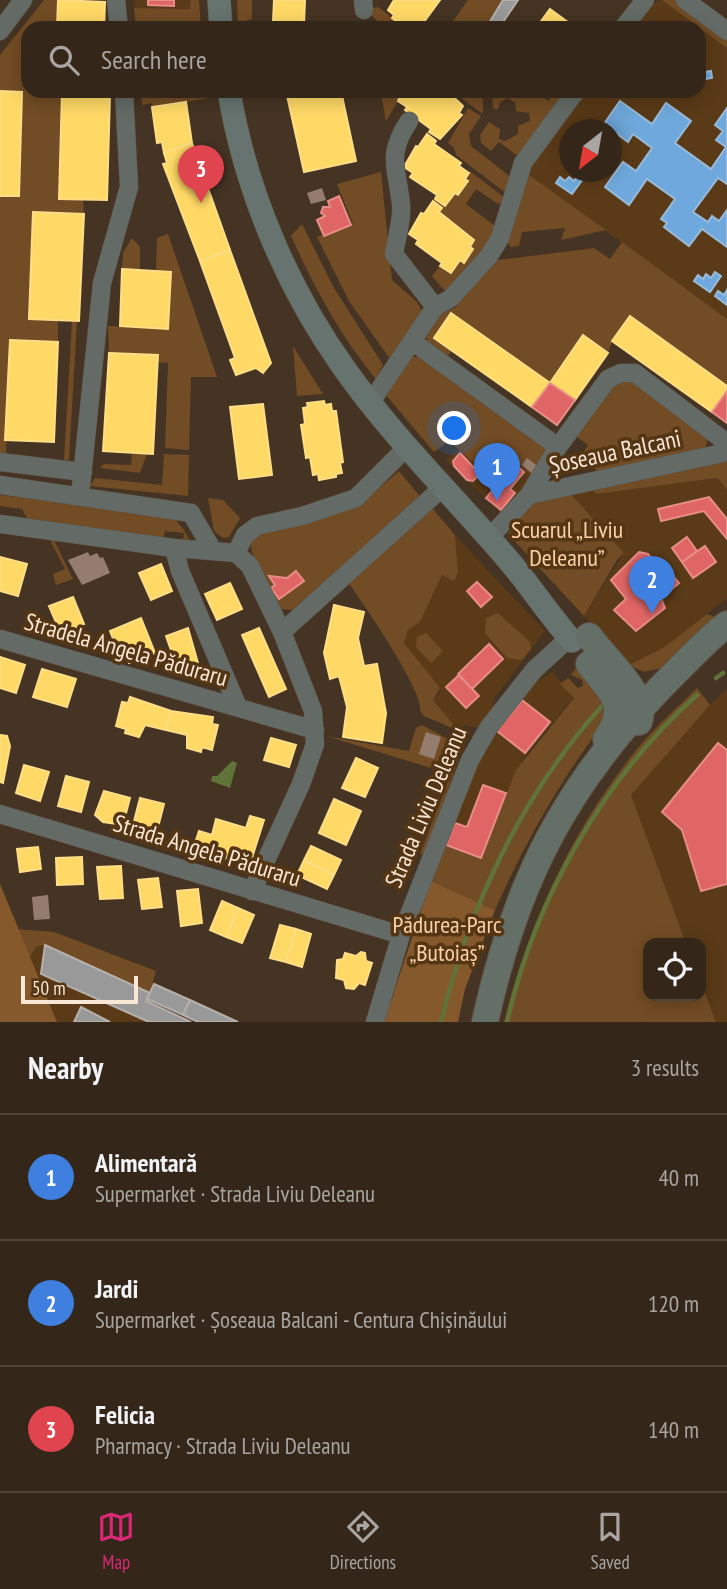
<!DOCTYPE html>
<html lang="en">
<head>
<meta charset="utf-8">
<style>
  body { margin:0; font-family:"PT Sans Narrow",sans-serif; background:#3c2f23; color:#f1f3f6 }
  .controls { position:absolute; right:21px; bottom:21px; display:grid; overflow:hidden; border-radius:14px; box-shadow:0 4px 18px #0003 }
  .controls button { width:63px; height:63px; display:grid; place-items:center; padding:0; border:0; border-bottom:2px solid #4e4439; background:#34271a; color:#f1f3f6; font:35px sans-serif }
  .compass { position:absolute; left:559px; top:119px; width:63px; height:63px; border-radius:50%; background:#34271a; box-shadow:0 4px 18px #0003; rotate:211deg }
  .scale { position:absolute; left:21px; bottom:18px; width:117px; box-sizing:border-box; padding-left:7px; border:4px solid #fbe7d5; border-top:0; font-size:19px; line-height:24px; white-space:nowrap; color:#fbe7d5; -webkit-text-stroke:5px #543514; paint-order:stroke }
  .you { position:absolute; left:455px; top:429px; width:24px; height:24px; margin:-18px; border:5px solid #fff; border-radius:50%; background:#1a73e8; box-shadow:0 0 0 10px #1a73e833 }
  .badge { display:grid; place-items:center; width:46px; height:46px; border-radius:50%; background:#db2777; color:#fff; font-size:23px; font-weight:700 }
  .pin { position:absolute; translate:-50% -58px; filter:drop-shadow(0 2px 4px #0008) }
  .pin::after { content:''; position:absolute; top:37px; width:24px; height:21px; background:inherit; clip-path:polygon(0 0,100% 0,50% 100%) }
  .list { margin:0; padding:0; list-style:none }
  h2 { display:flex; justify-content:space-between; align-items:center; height:91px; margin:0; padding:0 28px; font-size:30px }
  h2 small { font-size:23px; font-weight:400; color:#a9a5a2 }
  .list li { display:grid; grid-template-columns:46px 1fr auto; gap:21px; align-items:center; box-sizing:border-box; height:126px; padding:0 28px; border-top:2px solid #4e4439 }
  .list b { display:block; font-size:26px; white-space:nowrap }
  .list p { margin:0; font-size:23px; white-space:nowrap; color:#a9a5a2 }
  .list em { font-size:23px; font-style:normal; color:#a9a5a2 }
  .icon { flex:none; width:38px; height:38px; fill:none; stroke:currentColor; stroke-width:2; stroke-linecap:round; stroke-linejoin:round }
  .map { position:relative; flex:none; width:727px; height:1022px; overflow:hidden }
  .search { position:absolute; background:#34271a; box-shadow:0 4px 18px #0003; left:21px; right:21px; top:21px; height:77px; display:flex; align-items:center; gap:18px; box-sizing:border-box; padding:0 24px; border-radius:21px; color:#a9a5a2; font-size:26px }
  .sheet { height:469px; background:#34271a }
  nav { display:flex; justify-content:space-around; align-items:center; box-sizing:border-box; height:98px; border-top:2px solid #4e4439; background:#34271a; font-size:19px; color:#a9a5a2 }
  nav a { display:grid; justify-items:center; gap:4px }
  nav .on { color:#db2777 }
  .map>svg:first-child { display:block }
  .built { fill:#5a3a17; fill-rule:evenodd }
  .green { fill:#724c24 }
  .forest { fill:#85592b }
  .water { fill:#607338 }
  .homes { fill:#ffd966; stroke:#fedd87; stroke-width:2 }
  .shops { fill:#e06666; stroke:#e88d87; stroke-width:2 }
  .schools { fill:#6fa8dc; stroke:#99bbda; stroke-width:2 }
  .industry { fill:#999; stroke:#b6b0ab; stroke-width:2 }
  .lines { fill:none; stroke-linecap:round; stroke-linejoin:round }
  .stream { stroke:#607338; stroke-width:4.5 }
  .building { fill:#947d6e }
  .minor-casing { stroke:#605142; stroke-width:19 }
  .major-casing { stroke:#605142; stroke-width:24 }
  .highway-casing { stroke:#605142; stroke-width:28 }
  .minor { stroke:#646b66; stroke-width:18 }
  .major { stroke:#66736f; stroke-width:23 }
  .highway { stroke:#646f68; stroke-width:26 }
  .labels { text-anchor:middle; stroke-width:7; stroke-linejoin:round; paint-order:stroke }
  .street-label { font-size:24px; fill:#fbe7d5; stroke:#543514 }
  .park-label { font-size:24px; fill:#fed2a9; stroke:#543514 }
</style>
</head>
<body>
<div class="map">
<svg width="727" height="1022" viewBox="0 0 727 1022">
  <rect width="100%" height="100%" fill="#453423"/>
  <path class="built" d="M135,0H191V9L134,8Z
    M662,0L727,48V319L526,173L587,91H699V28H635L653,4ZM570,130H612V172H570Z
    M457,450L460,453L502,451L533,476L502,514L446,460Z
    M719,478L727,490V598L663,648L629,665L584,616L624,553L570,493L592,489L596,494Z
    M455,535L545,631L493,700L494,708L478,728L464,725L459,731L433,700L440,692L404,643L408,630L420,622L442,575L454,581L458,573Z
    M552,672L574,697L524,758L481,858L444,844L482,746L533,684Z
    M727,689V1022H716L701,982V943H686L631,795L695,718Z
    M45,945L150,993L146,1002L191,1022H57L30,957L36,947Z"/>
  <path class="green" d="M44,0H58L57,28H28V91H103V94L62,93L59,198L83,200L84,214L33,212L29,318L58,320V342L10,340L6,456L0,454V196H19L22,92L0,91V55Z
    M191,0H199L201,28H136L134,8L190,9Z
    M237,0H252V19L238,23Z
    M468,0H502L485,28H448Z
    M662,0H676L683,4L727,37V48Z
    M378,7L406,28C388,28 377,26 368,9Z
    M141,91H209L210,98L152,107V103L142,105Z
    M383,91L403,93L386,121L381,94Z
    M460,91H478L483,100V114L457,95Z
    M492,91H541L539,94L548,101L556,91L565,94L519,157L499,142L491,151L481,143L480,135L489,122L500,129L499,139L505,141L518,134V126L530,121L529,113L516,111L515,103L508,98L500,102L498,109H493Z
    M584,91H587L526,173L606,230L561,240L565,228L522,232L519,246L511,247L507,242L524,171Z
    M468,108L481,116L469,134L471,146L512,178L507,194L456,155L454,148L448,143Z
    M470,171L506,199L498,204L476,189L466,204L494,225L497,233L450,290H444L432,276L440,266L451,273L460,260L464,262L473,249L470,247L474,240L439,212L442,208L433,201L435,199L445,206L455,193L459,195Z
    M381,172L392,280L417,302L422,311L390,359L349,301L317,237L353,224L337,184Z
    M302,224L334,288L383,365L376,379C340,336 314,287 291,236Z
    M168,234L217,377H191L189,450L165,448L168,363L157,362V355L109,353L108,326L168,329L171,272L156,271L157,238Z
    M132,238L140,247V270L122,269L123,253Z
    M622,242L727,319V385L630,316L612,341L608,353L583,335L550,383L452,314L434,338L452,351L446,357L428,343L426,337L441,314L456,307L491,261L594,248L610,259Z
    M72,321H77L69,460H64Z
    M293,346L323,394L297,396Z
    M411,357H419L546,447L547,453L533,476L502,451L484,472L449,441L434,452L386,395Z
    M632,378L709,435L705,449L603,475L580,458L588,445L574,435L614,382Z
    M132,453L147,454L140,473L100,468L104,464L131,465Z
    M164,454L189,455L188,496L90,486L95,478L162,485Z
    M727,458V490L718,478L596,494L592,489Z
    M399,471L422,499L292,610L279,609L253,556L250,541L254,536L361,504Z
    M570,493L624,553L617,560L584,616L508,534L530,504Z
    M0,495L171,515L184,530L191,543L183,542L184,533L165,531L163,539L29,522L22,509L0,506Z
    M208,498L223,500L240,518L229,537L223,538L214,531Z
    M432,508L455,535L458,573L454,581L442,575L420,622L408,630L404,643L440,688L433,700L459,731L424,716L420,711C425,693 361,600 347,581Z
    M53,538L73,579L56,585L53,574L65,569L51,542Z
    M498,613L530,642L531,649L522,660L507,658L485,633L486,618Z
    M707,614L718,618L661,668L644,672L629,665L663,648Z
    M426,633L443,651L431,663L416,647L417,637Z
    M578,665L608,701L610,715C563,775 526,840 495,910L431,881L444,844L481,858L516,770L574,698L560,684L568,678L578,688L583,686L582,680L571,675Z
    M697,688L710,705L631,795L686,943H648V996H701V982L716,1022H504C528,924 573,828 637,749C655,727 677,708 697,688Z
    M422,725L463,747L425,853L420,854L451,774L326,736L409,751L416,728Z
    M16,929L54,932L156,971L150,993L45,945L36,947L30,957Z"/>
  <path class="forest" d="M431,881L495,910L465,989L458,1022H384Z
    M0,884L57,1022H0Z"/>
  <path class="water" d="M232,761L237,763L230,788L211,781L212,776H217Z"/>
  <path class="homes" d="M58,0L105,2L104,28H57Z
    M274,0H305L304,24L273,21Z
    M394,0H440L424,22L427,24L424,28L404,27L392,18L394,15L388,10Z
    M550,9L576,28H536Z
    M0,91L22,92L19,196H0Z
    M286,91H341L356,161L304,172Z
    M447,91L463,106L459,113L462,115L440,139L429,132L431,129L405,110L407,107L398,101L402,91Z
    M62,92L110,94L107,200L59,199Z
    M186,102L192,143L164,153L162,142L157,143L152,107Z
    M427,134L436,141L434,144L461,163L459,166L469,173L465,179L468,181L458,195L455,193L445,206L435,199L437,195L410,177L413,173L404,167L416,146L418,147Z
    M192,143L230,250L200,261L163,164L167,163L164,153Z
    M433,201L442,208L439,212L474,240L470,247L473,249L464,263L460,260L451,273L440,266L442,263L416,244L418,240L409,234L421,213L424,214Z
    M33,212L84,214L79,321L29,319Z
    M230,250L271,363L263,373L256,368L236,375L230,360L235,358L200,261Z
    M122,269L171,272L168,329L120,326Z
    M451,313L550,383L532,407L434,338Z
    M630,316L727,386V391L712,412L612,341Z
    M583,335L608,353L575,400L550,383Z
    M10,340L58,342L54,442L5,440Z
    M109,353L158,355L153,454L103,451Z
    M324,401L325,405L331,404L332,411H336L343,462L340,463L342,473L336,474V477L319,480L318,474L313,475L310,457L306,458L301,425L305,424L303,408L308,407L307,403Z
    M263,404L272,475L239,479L230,407Z
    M0,557L27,564L18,596L0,591Z
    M161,564L172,591L151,600L139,573Z
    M230,583L242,609L217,620L205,594Z
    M73,597L84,624L61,634L49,606Z
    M334,605L364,612L358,638L364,666L377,664L386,713L382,743L343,737L347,707L339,676L330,679L324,653Z
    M141,618L155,653L129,663L126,655L120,657L110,631Z
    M188,628L198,663L178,670L166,636Z
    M259,628L286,689L269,697L242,635Z
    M0,657L25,665L16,693L0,688Z
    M42,669L76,679L67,707L33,697Z
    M130,697L171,711L166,730L145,725L139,737L125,733L126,729L116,726L122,702L128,703Z
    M171,711L213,717L212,724L218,725L212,750L202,747L201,752L187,748V735L166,730Z
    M0,735L7,736L10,746L3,783L0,782Z
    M271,738L296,745L289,767L264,760Z
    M356,758L378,768L365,797L342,788Z
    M24,765L49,772L40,801L16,793Z
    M66,776L89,782L81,812L58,806Z
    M104,791L130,798L123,825L103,822L95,815Z
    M140,798L164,804L156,835L132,829Z
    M334,799L361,811L346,845L319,833Z
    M250,816L264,820L250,864L207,854V850L194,846L199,831L212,835L216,819L246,828Z
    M311,846L341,860L334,875L304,860Z
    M38,847L41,869L20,872L17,849Z
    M82,857L83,884L57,885L56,858Z
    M304,860L334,875L327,889L297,875Z
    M121,866L123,898L100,899L97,867Z
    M158,878L162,907L142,909L138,880Z
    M198,889L202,923L181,926L177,891Z
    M222,901L238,908L226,937L210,930Z
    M238,908L254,915L242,943L226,937Z
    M280,925L296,929L286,962L270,958Z
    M296,929L311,934L302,967L286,962Z
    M361,952L365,953L366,961L372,963L365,985L359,983L354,989L346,988L344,980L336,978L337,960L343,959L345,953L356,956Z"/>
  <path class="shops" d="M148,0H174V6L148,5Z
    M339,196L351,225L324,236L317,220L325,216L321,213L323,207H330L328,201Z
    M550,383L575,400L557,425L532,407Z
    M727,391V423L712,412Z
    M460,453L480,474L473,481L467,480L454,466L453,461Z
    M502,453L524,472L510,489L515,493L501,510L486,498L494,488L482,478Z
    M709,497L727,519V539L704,511L661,521L658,509Z
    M687,537L697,551L682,562L672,548Z
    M705,546L716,562L693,578L682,562Z
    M639,552L648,554L660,569L664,565L679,583L661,598L665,608L636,631L614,610L626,599L611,580Z
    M296,571L304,581L279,599L271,588L275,585L269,576L287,578Z
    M477,582L492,597L481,607L467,591Z
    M489,644L503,659L472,689L458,674Z
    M459,675L479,696L466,708L446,687Z
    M522,700L550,722L525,753L497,731Z
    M718,743L727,750V884L701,891L682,830L662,812Z
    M483,785L506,793L481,858L446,845L455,823L467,827Z"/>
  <path class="schools" d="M699,67H704L705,72L711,71L712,78L699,80Z
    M620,101L652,124L666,103L691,121L675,143L711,169L726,147L716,140L723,131L715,125L727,108V184L718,178L693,212L708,222L712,216L719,221L727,210V247L702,229L689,246L664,227L667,223L661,219L675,199L647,179L629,205L605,187L623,162L636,171L652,148L633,134L628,142L604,124Z
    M578,175L583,179L572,194L556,183L560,177L565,181L569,177L574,181Z
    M715,272L721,276L710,292L694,281L698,275L703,279L706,274L711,278Z
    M727,290V305L715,296L718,291L724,295Z"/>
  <path class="industry" d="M503,0H518L499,28H486Z
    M45,945L150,993L146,1001L191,1022H149L41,974Z
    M154,984L190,1000L183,1015L147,999Z
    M190,1000L238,1022H198L183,1015Z
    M81,1007L110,1022H74Z"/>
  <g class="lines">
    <path class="stream" d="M716,678L723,673
      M441,1022C469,907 522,794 602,706
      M507,1022C535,900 603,778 697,695"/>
  </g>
  <path class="building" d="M322,188L326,200L311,204L307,193Z
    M527,458L539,467L533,474L522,465Z
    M88,552L90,556L97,553L100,558L103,557L110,573L82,585L68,560Z
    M426,732L441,737L434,759L419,754Z
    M48,895L50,919L34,920L32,897Z"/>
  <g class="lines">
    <g class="minor-casing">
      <path id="minor" d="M116,0L119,28
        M363,0L364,10
        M685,0L727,31
        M623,28L645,0
        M0,31L23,0
        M435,307L451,298L489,256L500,238L523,163L576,91
        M413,342L558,447
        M371,402L435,307L394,254C396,239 403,219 401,204C397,167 386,156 409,121
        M0,462L83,472
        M0,485L191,513L213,551
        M529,495L558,447L608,379L621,373H635L727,443
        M80,496L102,283L129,187L124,91
        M0,524L174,548L236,553L250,566L282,632
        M489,538L529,495L727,452
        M174,548L180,571L238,707
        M236,553L245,535L257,526L302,516L356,498L407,447
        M0,639L315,730
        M0,814L401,935
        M252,891L301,784L315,744L313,711L282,632L443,487
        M375,1022L401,935L470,760L489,727L534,670L569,638"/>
    </g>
    <g class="major-casing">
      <path id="major" d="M219,0L221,28
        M229,91C245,189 287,288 344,368C393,438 455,497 510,562C531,587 550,616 572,641"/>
    </g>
    <g class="highway-casing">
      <path id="highway" d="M589,636C605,659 649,695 639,722
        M589,664C611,692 630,705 606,739
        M485,1022C515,883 565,785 665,683C685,663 704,642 727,624"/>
    </g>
    <use href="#minor" class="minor"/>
    <use href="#major" class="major"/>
    <use href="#highway" class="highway"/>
  </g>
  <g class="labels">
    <g class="street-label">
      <text transform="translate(615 452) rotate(-12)" y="8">Șoseaua Balcani</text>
      <text transform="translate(126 650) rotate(16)" y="8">Stradela Angela Păduraru</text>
      <text transform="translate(426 807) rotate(-67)" y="8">Strada Liviu Deleanu</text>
      <text transform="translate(207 851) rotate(17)" y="8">Strada Angela Păduraru</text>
    </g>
    <g class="park-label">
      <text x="567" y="538">Scuarul „Liviu<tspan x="567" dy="28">Deleanu”</tspan></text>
      <text x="447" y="933">Pădurea-Parc<tspan x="447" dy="28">„Butoiaș”</tspan></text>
    </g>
  </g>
</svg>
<div class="controls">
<button><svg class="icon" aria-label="locate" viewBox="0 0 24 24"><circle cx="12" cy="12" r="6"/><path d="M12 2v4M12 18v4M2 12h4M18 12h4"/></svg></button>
</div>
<svg class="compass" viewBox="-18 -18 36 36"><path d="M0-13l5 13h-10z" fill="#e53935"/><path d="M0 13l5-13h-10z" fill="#a9a5a2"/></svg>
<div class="scale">50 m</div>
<div class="you"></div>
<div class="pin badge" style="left:497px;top:501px;background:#3f7fe0">1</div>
<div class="pin badge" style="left:652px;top:614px;background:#3f7fe0">2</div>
<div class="pin badge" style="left:201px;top:203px;background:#e0444e">3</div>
<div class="search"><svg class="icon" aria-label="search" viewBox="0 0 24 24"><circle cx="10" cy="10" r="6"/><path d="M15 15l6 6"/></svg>Search here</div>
</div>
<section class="sheet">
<h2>Nearby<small>3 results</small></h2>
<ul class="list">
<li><span class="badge" style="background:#3f7fe0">1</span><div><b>Alimentară</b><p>Supermarket · Strada Liviu Deleanu</p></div><em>40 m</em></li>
<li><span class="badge" style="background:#3f7fe0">2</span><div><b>Jardi</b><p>Supermarket · Șoseaua Balcani - Centura Chișinăului</p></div><em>120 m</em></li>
<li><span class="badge" style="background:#e0444e">3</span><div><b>Felicia</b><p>Pharmacy · Strada Liviu Deleanu</p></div><em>140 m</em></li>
</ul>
</section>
<nav>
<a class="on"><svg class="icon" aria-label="map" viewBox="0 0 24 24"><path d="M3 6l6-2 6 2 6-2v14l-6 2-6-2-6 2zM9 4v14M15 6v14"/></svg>Map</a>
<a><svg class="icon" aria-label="directions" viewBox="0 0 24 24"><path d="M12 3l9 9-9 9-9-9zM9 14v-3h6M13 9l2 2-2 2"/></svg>Directions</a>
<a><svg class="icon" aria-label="saved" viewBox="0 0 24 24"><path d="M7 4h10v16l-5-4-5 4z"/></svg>Saved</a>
</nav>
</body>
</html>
